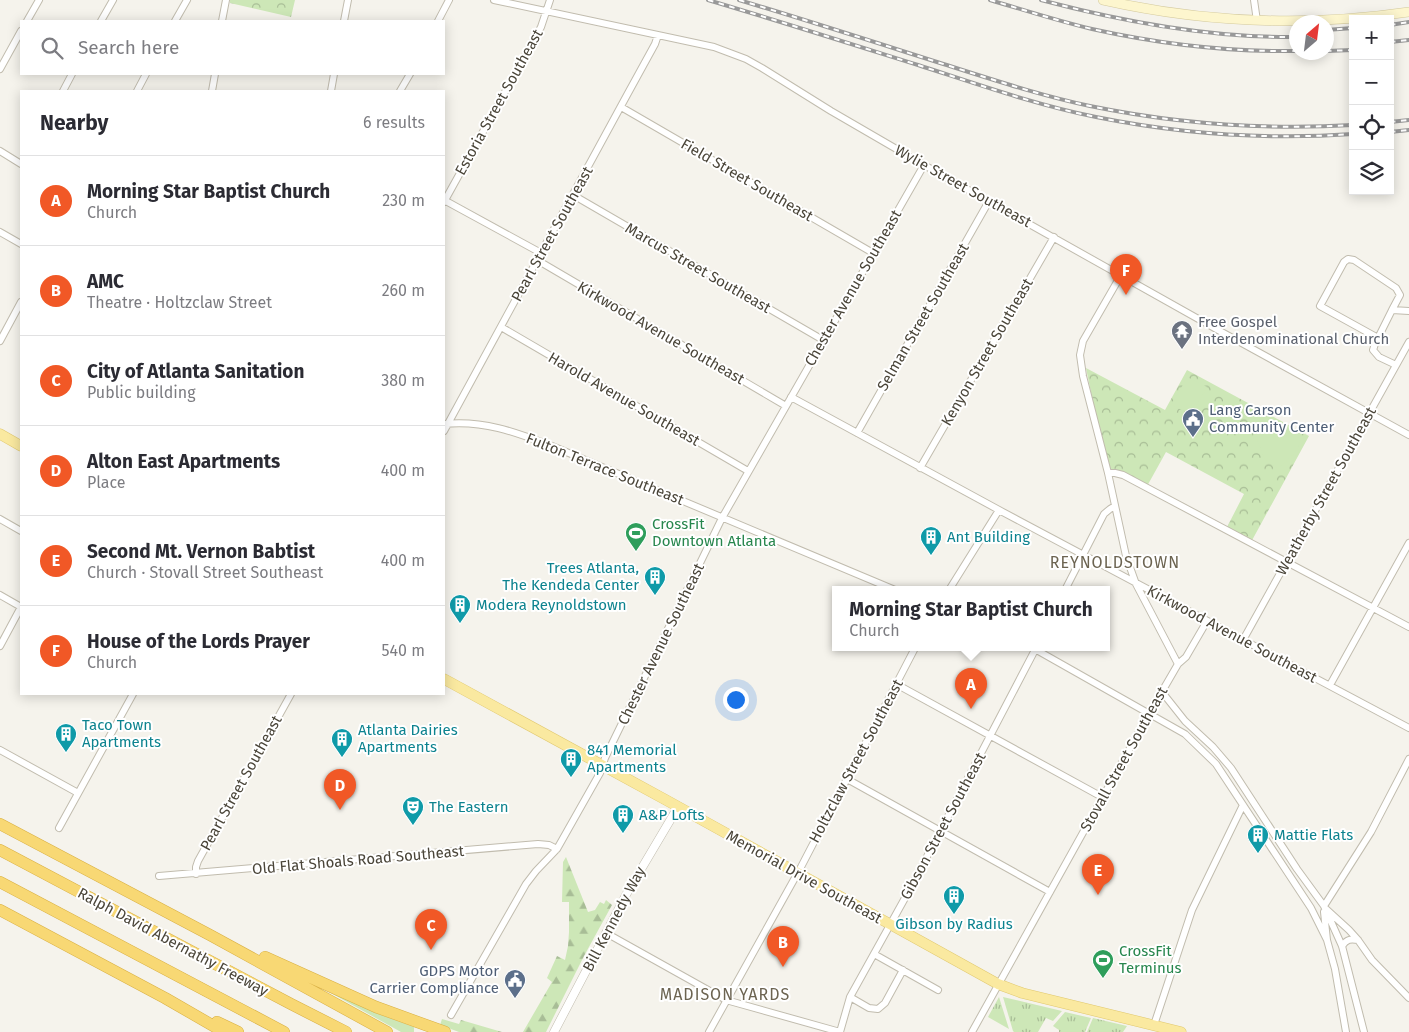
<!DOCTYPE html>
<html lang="en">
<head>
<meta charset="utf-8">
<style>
  body { margin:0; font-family:"Fira Sans",sans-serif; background:#f7f7f7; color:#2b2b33 }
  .controls { position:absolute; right:15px; top:15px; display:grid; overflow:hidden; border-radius:0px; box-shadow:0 2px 12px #0003 }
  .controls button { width:45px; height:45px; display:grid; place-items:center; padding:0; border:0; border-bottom:1px solid #e1e1e2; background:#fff; color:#2b2b33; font:25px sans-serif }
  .compass { position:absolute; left:1289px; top:15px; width:45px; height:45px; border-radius:50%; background:#fff; box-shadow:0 2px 12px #0003; rotate:28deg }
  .you { position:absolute; left:735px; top:699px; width:18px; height:18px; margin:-12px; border:4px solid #fff; border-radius:50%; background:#1a73e8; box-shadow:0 0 0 8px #1a73e833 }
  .badge { display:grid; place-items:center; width:32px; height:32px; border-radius:50%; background:#f15826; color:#fff; font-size:16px; font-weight:700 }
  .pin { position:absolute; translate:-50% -41px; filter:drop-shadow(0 1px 2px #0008) }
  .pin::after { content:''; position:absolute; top:26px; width:18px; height:15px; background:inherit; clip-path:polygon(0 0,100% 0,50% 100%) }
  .popup { position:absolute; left:832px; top:586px; width:278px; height:65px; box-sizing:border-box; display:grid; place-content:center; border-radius:0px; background:#fff; filter:drop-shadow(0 1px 4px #0005); font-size:16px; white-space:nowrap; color:#7c7c81 }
  .popup b { font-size:19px; color:#2b2b33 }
  .popup::after { content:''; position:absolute; left:50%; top:100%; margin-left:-10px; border:10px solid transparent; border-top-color:#fff }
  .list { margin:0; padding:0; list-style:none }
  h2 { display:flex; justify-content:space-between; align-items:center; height:65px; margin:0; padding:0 20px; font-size:21px }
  h2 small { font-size:16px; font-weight:400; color:#7c7c81 }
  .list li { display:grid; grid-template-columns:32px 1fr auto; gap:15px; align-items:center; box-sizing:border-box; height:90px; padding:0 20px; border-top:1px solid #e1e1e2 }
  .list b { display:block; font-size:19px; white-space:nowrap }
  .list p { margin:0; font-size:16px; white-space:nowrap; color:#7c7c81 }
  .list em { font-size:16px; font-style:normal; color:#7c7c81 }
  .icon { flex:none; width:28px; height:28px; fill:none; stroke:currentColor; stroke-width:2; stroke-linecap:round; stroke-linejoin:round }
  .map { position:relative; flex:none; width:1409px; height:1032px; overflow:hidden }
  .search { position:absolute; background:#fff; box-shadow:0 2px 12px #0003; left:20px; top:20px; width:425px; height:55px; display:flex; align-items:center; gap:12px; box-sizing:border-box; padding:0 18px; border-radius:0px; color:#7c7c81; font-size:19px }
  .panel { position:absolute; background:#fff; box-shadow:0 2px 12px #0003; left:20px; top:90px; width:425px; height:605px; border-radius:0px }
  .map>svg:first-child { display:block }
  .grass { fill:url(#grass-tufts) }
  .forest { fill:url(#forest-firs) }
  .park { fill:url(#park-crowns) }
  .garden { fill:#cde7b7 }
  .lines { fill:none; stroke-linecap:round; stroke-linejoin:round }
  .minor-casing { stroke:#c1bcae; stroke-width:8 }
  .tertiary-casing { stroke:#c1bcae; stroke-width:9 }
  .secondary-casing { stroke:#d3c99d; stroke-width:10 }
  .primary-casing { stroke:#e0c86f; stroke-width:11 }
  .motorway-casing { stroke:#d8af43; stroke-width:12 }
  .minor { stroke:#fff; stroke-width:6 }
  .tertiary { stroke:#fff; stroke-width:8 }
  .secondary { stroke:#fdf6ce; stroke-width:9 }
  .primary { stroke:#fae9a0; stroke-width:10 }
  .motorway { stroke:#f8d874; stroke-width:11 }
  .rail-casing { stroke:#999; stroke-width:4 }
  .rail { stroke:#fff; stroke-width:2; stroke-dasharray:5.5; stroke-linecap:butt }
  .labels { text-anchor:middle; stroke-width:4; stroke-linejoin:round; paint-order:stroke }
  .street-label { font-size:15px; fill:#4a4539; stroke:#fff }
  .worship-label { font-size:15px; fill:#5b616d; stroke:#fff; text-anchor:start }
  .service-label { font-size:15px; fill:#4e5e75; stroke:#fff; text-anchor:start }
  .leisure-label { font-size:15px; fill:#27864d; stroke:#fff; text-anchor:start }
  .culture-label { font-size:15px; fill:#0d838f; stroke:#fff; text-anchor:start }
  .neighbourhood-label { font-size:16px; letter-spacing:1px; fill:#6c6451; stroke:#fff }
</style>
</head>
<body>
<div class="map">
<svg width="1409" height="1032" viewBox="0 0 1409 1032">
  <defs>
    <pattern id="grass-tufts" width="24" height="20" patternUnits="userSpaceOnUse" patternTransform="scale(1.25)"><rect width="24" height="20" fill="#cde7b7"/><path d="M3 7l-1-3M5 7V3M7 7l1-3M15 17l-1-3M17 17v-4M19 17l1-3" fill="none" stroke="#a8bd96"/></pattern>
    <pattern id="forest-firs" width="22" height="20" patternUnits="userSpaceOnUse" patternTransform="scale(1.25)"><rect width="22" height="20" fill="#cde7b7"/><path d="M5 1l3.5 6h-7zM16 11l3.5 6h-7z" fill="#a8bd96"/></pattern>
    <pattern id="park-crowns" width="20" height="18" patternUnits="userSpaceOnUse" patternTransform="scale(1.25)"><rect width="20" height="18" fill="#cde7b7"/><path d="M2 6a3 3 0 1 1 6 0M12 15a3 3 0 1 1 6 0" fill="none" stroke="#a8bd96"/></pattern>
  </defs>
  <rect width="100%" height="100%" fill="#f5f3ec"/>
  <path class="grass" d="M999,997L1009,1029L988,1017Z
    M1003,997L1062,1011L1053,1021L1046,1018L1038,1032H1014L1013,1031Z
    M1065,1012L1091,1018L1085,1032H1059V1030L1053,1026Z
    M1093,1018L1127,1026L1123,1032H1087Z"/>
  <path class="forest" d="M566,857L588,912L595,910L600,902L604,904L606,900L612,905L584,956L546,1032H523L552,982L547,978L557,956L565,960L568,946L569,932V902H562L563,862Z
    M442,1019L459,1024L461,1020L502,1032H459L440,1025Z"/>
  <path class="park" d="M230,0H295L291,17L230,3Z
    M1086,368L1165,410L1187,370L1309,436L1250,544L1225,531L1244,494L1166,452L1146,488L1106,466Z"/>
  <path class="garden" d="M1187,377L1207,387L1191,415L1172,405Z
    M1263,414L1301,434C1302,448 1289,460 1278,468L1265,459L1258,443L1257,428Z
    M313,983L376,1013L414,1027V1032H401Z"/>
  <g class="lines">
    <g class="minor-casing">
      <path id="minor" d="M494,0L714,47L746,59L762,68L831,111L924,165L1218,330L1409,435
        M1254,0L1257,21
        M27,21L39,0
        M101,21L113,0
        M175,21L187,0
        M222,21L226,0
        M344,21L348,0
        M438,21L449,0
        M0,69L21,31
        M63,91L72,74
        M137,91L146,74
        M212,91L215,74
        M331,91L334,74
        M400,91L410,74
        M621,107L873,253
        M0,151L21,164
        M573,195L823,340
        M444,200L541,253
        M444,202L541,27L550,0
        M0,232L21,244
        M537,260L786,406
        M1121,275L1083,341L1080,355L1083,376L1108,473L1126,556L1136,584L1178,664
        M501,327L748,471
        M1378,338L1320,306L1344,262L1348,259L1354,260L1396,288L1400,295L1392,310
        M0,341L21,302
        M1396,365L1379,357L1373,350L1375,344L1392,310L1409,311
        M791,397L999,510L1409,728
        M444,424C484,420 515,432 552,446L895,590
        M444,431L627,95L655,44L658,35
        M857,433L989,201
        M920,468L1054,237
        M1108,473H1115L1123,475L1409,627
        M0,519L21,531
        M949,590L999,510
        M1065,590L1104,514L1110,509L1115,506
        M0,595L21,607
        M1243,640L1409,342
        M0,646L21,607
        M1033,648L1185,734L1216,764L1311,908L1327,940
        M896,684L1102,797
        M1330,685L1409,543
        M1162,692L1185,721L1213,747L1231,768L1297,869L1324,906L1342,946L1364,1032
        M0,750L78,793
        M847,779L1050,892
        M59,828L133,694
        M196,874V867L198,861L291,694
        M159,876L538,844L549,845L557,849
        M1324,906L1371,832L1409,759
        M1326,909L1349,930L1358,940L1372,960L1409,998
        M1324,912L1327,940L1335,969L1346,1032
        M606,933L726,1000L840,1032
        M1342,946C1347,939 1350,939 1358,940
        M874,954L938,990
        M850,997L869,1008L878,1009L885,1003L903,970
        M451,1015L526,884L536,871L557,849L600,773L605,758L722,518L924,165
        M1154,1025L1192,910L1243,805
        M709,1032L801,867L915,648
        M840,1032L850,997L910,889L1036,648
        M972,1032L1149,714L1178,664L1186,657L1207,621"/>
    </g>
    <g class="tertiary-casing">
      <path id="tertiary" d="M554,1032L627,893L678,807"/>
    </g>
    <g class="secondary-casing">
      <path id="secondary" d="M1103,0C1205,23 1306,27 1409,12"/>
    </g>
    <g class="primary-casing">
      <path id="primary" d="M0,434L21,446
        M444,679L666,800L998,984L1022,993L1181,1032"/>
    </g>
    <g class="motorway-casing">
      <path id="motorway" d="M0,824L210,935L387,1032
        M0,850L291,1004L346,1032
        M0,882L284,1032
        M0,910L165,998L224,1032
        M265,957L376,1007L445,1032
        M217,1022L238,1032"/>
    </g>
    <use href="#minor" class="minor"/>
    <use href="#tertiary" class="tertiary"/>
    <use href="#secondary" class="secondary"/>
    <use href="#primary" class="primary"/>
    <use href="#motorway" class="motorway"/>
    <g class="rail-casing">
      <path id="rail" d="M708,0C779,21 848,43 918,65C977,84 1036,105 1096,117C1180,134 1267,140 1353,134
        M739,0C806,20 871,41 937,62C988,78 1038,95 1090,106C1177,124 1264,130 1353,125
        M990,0C1024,10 1058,21 1092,29C1159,44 1228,52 1296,51
        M1041,0C1124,22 1210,38 1296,37
        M1390,25L1409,22
        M1326,30L1353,28
        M1390,42L1409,40
        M1326,51L1353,50
        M1390,122L1409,120
        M1390,132L1409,130"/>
    </g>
    <use href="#rail" class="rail"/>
  </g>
  <defs>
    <g id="temple-pin" transform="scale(1.125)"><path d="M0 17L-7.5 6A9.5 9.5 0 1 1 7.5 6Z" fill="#6b7280" stroke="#fff"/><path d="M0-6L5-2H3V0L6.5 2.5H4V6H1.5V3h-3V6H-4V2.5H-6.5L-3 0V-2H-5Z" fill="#fff"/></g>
    <g id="civic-pin" transform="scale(1.125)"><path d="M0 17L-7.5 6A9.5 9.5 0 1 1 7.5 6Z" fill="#5c6f8a" stroke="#fff"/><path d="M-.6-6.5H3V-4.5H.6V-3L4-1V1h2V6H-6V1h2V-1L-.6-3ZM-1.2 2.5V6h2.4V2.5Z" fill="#fff"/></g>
    <g id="stadium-pin" transform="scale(1.125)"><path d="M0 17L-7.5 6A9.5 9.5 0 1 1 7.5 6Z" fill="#2e9e5b" stroke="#fff"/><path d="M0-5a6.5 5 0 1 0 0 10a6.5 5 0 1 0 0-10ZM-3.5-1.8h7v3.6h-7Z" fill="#fff"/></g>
    <g id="building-pin" transform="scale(1.125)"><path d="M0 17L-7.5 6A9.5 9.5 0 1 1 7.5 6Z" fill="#0f9aa8" stroke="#fff"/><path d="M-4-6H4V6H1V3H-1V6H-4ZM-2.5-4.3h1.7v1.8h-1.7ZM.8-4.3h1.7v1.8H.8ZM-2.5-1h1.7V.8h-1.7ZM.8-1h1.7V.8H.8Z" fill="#fff"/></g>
    <g id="theatre-pin" transform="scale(1.125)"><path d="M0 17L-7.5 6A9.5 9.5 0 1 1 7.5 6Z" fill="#0f9aa8" stroke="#fff"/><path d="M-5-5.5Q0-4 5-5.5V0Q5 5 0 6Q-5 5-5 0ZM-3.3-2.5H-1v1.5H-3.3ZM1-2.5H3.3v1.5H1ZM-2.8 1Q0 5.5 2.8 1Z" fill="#fff"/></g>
  </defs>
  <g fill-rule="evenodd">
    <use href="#temple-pin" x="1182" y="331"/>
    <use href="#civic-pin" x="1193" y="419"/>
    <use href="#stadium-pin" x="636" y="533"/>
    <use href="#building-pin" x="931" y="537"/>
    <use href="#building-pin" x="655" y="577"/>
    <use href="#building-pin" x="460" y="605"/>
    <use href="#building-pin" x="66" y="734"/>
    <use href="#building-pin" x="342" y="739"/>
    <use href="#building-pin" x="571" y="759"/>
    <use href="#theatre-pin" x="413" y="807"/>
    <use href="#building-pin" x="623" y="815"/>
    <use href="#building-pin" x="1258" y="835"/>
    <use href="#building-pin" x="954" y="896"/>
    <use href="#stadium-pin" x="1103" y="960"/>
    <use href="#civic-pin" x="515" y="980"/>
  </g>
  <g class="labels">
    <g class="street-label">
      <text transform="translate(499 102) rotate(-61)" y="5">Estoria Street Southeast</text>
      <text transform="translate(747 180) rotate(30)" y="5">Field Street Southeast</text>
      <text transform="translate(963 186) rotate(29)" y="5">Wylie Street Southeast</text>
      <text transform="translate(552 234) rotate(-61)" y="5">Pearl Street Southeast</text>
      <text transform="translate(698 268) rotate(30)" y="5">Marcus Street Southeast</text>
      <text transform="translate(853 288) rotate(-60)" y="5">Chester Avenue Southeast</text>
      <text transform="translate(923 317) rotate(-60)" y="5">Selman Street Southeast</text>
      <text transform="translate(661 333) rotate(30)" y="5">Kirkwood Avenue Southeast</text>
      <text transform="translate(987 352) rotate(-60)" y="5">Kenyon Street Southeast</text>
      <text transform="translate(624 399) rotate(30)" y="5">Harold Avenue Southeast</text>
      <text transform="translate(605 469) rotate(22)" y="5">Fulton Terrace Southeast</text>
      <text transform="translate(1326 491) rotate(-61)" y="5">Weatherby Street Southeast</text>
      <text transform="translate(1232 634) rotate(28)" y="5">Kirkwood Avenue Southeast</text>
      <text transform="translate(661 644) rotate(-64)" y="5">Chester Avenue Southeast</text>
      <text transform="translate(1124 759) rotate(-61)" y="5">Stovall Street Southeast</text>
      <text transform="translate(856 761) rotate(-62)" y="5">Holtzclaw Street Southeast</text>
      <text transform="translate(241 783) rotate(-61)" y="5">Pearl Street Southeast</text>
      <text transform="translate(943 826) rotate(-62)" y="5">Gibson Street Southeast</text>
      <text transform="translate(358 860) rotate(-5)" y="5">Old Flat Shoals Road Southeast</text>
      <text transform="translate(804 877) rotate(29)" y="5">Memorial Drive Southeast</text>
      <text transform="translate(614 919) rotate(-62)" y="5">Bill Kennedy Way</text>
      <text transform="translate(173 942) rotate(28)" y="5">Ralph David Abernathy Freeway</text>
    </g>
    <g class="worship-label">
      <text x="1198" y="327">Free Gospel<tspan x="1198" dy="17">Interdenominational Church</tspan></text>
    </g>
    <g class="service-label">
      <text x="1209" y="415">Lang Carson<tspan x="1209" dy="17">Community Center</tspan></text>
      <text x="499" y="976" text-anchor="end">GDPS Motor<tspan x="499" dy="17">Carrier Compliance</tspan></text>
    </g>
    <g class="leisure-label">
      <text x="652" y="529">CrossFit<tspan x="652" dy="17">Downtown Atlanta</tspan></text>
      <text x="1119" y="956">CrossFit<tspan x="1119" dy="17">Terminus</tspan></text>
    </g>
    <g class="culture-label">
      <text x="947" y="542">Ant Building</text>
      <text x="639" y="573" text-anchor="end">Trees Atlanta,<tspan x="639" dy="17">The Kendeda Center</tspan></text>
      <text x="476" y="610">Modera Reynoldstown</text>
      <text x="82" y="730">Taco Town<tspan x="82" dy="17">Apartments</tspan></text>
      <text x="358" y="735">Atlanta Dairies<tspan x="358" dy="17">Apartments</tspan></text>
      <text x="587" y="755">841 Memorial<tspan x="587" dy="17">Apartments</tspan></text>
      <text x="429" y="812">The Eastern</text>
      <text x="639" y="820">A&amp;P Lofts</text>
      <text x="1274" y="840">Mattie Flats</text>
      <text x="954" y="929" text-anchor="middle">Gibson by Radius</text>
    </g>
    <g class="neighbourhood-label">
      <text x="1115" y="568">REYNOLDSTOWN</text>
      <text x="725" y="1000">MADISON YARDS</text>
    </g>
  </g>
</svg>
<div class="controls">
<button>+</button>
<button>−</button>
<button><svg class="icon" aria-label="locate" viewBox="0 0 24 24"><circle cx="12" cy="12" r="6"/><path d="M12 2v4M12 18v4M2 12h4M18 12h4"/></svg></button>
<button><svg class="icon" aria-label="layers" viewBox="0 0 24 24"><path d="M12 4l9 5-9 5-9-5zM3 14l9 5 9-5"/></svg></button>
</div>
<svg class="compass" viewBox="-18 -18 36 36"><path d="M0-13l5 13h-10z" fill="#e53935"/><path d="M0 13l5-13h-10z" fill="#7c7c81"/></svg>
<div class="you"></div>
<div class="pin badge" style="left:971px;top:709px">A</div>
<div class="popup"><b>Morning Star Baptist Church</b>Church</div>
<div class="pin badge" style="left:783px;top:967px">B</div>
<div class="pin badge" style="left:431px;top:950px">C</div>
<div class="pin badge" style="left:340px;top:810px">D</div>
<div class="pin badge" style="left:1098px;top:895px">E</div>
<div class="pin badge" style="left:1126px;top:295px">F</div>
<div class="search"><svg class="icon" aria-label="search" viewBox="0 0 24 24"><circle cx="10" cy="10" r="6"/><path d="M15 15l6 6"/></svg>Search here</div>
<section class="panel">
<h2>Nearby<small>6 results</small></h2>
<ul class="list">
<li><span class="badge">A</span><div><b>Morning Star Baptist Church</b><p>Church</p></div><em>230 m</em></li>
<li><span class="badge">B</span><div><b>AMC</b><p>Theatre · Holtzclaw Street</p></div><em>260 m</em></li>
<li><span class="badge">C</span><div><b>City of Atlanta Sanitation</b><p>Public building</p></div><em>380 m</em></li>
<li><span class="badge">D</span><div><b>Alton East Apartments</b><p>Place</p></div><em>400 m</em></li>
<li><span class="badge">E</span><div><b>Second Mt. Vernon Babtist</b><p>Church · Stovall Street Southeast</p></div><em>400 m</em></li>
<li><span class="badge">F</span><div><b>House of the Lords Prayer</b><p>Church</p></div><em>540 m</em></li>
</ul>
</section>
</div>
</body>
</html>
